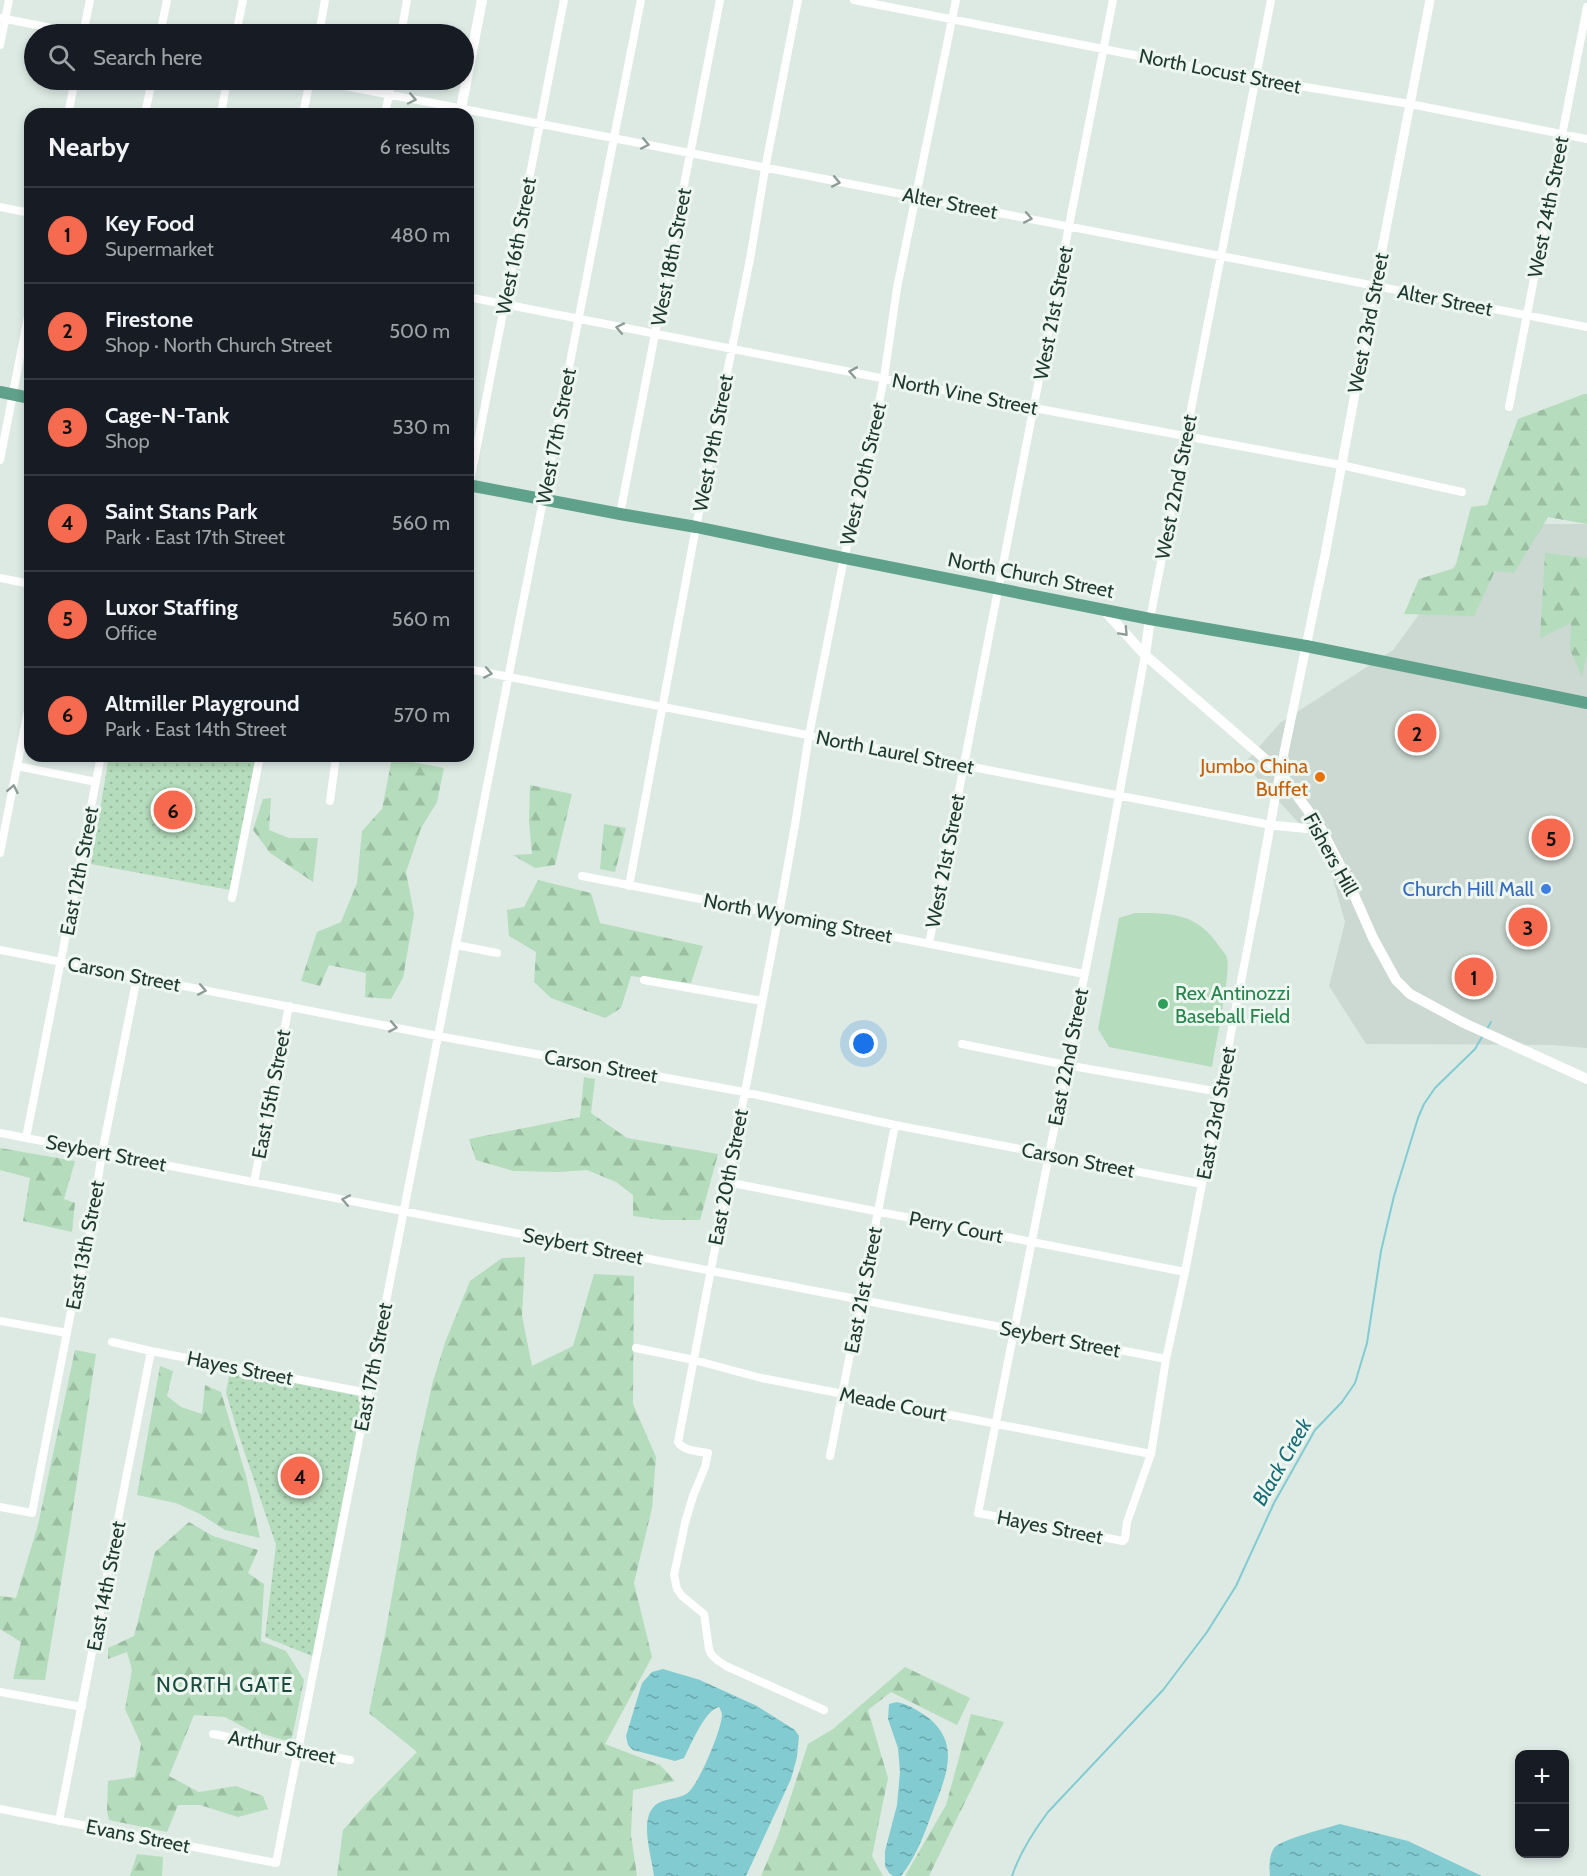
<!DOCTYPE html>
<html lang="en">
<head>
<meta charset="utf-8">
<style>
  body { margin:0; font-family:Cabin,sans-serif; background:#20242c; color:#f1f3f6 }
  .controls { position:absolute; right:18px; bottom:18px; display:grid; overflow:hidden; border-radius:12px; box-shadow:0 3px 9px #0003 }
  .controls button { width:54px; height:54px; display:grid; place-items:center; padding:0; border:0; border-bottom:2px solid #363941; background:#171b24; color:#f1f3f6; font:30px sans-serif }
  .you { position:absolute; left:864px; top:1044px; width:21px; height:21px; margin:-15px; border:4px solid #fff; border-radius:50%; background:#1a73e8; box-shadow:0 0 0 9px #1a73e833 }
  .badge { display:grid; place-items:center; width:39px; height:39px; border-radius:50%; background:#f66b4f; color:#111; font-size:20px; font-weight:700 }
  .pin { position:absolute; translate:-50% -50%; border:3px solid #fff; box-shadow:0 2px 6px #0006 }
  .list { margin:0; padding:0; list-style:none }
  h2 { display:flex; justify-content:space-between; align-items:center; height:78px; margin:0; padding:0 24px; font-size:26px }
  h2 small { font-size:20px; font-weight:400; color:#9ea1a6 }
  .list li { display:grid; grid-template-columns:39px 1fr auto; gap:18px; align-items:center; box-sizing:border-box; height:96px; padding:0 24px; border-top:2px solid #363941 }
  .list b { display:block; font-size:22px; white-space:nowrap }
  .list p { margin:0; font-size:20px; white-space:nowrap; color:#9ea1a6 }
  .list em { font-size:20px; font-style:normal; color:#9ea1a6 }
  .icon { flex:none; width:33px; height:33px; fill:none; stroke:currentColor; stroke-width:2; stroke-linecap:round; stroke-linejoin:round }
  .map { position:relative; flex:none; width:1587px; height:1876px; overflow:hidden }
  .search { position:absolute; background:#171b24; box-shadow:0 3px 9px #0003; left:24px; top:24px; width:450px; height:66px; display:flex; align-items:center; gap:15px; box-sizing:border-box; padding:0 21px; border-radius:33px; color:#9ea1a6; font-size:22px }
  .panel { position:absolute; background:#171b24; box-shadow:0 3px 9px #0003; left:24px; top:108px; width:450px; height:654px; border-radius:18px }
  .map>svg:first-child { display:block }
  .built { fill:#cbd9d2 }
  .grass { fill:#b5dcbc }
  .forest { fill:url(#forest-firs) }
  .park { fill:url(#park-dots) }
  .water { fill:url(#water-ripples) }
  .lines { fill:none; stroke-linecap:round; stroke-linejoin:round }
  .stream { stroke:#82cbd1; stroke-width:2 }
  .minor { stroke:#fff; stroke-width:8 }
  .tertiary { stroke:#fff; stroke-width:9 }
  .secondary { stroke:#fff; stroke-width:10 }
  .primary { stroke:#60a18b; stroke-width:12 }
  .oneway { stroke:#8e9c98 }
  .food-dot { fill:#e8710a; stroke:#edf6f1; stroke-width:2 }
  .shop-dot { fill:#3f7fe0; stroke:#edf6f1; stroke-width:2 }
  .leisure-dot { fill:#2e9e5b; stroke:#edf6f1; stroke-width:2 }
  .labels { text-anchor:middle; stroke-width:6; stroke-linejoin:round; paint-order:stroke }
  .street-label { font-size:20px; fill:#1e3930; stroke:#edf6f1 }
  .food-label { font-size:20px; fill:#c56008; stroke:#edf6f1; text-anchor:end }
  .shop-label { font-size:20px; fill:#366cbe; stroke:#edf6f1; text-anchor:end }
  .leisure-label { font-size:20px; fill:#27864d; stroke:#edf6f1; text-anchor:start }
  .water-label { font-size:21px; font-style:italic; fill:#186d76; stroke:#edf6f1 }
  .neighbourhood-label { font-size:21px; letter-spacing:1.5px; fill:#1a4b3c; stroke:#edf6f1 }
</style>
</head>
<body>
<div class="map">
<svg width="1587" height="1876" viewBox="0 0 1587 1876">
  <defs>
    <pattern id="forest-firs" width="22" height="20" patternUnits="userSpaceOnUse" patternTransform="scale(1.5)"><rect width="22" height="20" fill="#b5dcbc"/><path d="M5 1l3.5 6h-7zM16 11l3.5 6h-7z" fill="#9bbea2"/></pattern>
    <pattern id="park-dots" width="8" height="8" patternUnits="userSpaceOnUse" patternTransform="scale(1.5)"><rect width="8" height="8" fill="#b5dcbc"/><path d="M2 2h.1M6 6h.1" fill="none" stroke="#9bbea2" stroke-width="1.8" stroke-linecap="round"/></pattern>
    <pattern id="water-ripples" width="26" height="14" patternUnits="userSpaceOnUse" patternTransform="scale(1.5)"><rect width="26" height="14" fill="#82cbd1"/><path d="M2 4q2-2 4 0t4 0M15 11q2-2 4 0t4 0" fill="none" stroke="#6aa6aa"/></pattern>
  </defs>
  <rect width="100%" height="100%" fill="#ddeae3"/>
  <path class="built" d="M1485,524H1587V1048L1552,1045L1366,1044L1329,986L1345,922L1325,851L1244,764L1280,723L1393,650Z"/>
  <path class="grass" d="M1135,913C1171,913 1197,913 1219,946C1221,949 1226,954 1227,958C1231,974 1215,1046 1212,1067L1109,1047L1098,1029L1119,918Z"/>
  <path class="forest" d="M1584,394H1587V524L1548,517L1514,573L1495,571L1474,616L1404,614L1419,579L1455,568L1471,507L1487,505L1518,419Z
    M1545,553L1587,558V654L1582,677L1570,650L1571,623L1540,638Z
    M392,758L444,768L437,802L421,828L406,872L414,914L403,978L391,999L365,997L366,973L329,965L320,986L301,981L317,932L341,922L357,883L362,831L382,809Z
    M530,785L572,794L555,865L535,868L513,855L532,854L529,821Z
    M271,798L269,830L289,838H318L313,882L270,853L253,830L263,799Z
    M604,824L626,828L615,872L600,869Z
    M538,880L591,893L600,923L703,946L691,983L631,976L621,1008L605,1018L551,998L534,982L536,952L509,936L507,910L524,907Z
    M584,1077L595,1079L591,1113L627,1138L718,1154L700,1220H662L633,1216V1195L616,1182L587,1170L558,1172L513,1171L476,1160L469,1139L580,1117Z
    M0,1148L75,1161L64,1199L75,1203L72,1232L23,1221L30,1178L0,1170Z
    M525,1257L522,1316L532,1366L573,1346L594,1274L634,1276L633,1404L656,1457L652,1508L634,1583L652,1657L605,1744L660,1765L675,1781L633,1790L631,1835L637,1876H337L343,1830L367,1803L417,1752L369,1713L386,1630L417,1452L433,1381L446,1340L470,1281L502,1258Z
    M75,1350L96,1354L70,1528L45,1680L13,1679L21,1642L0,1629V1596L16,1598L38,1525Z
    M160,1366L173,1371L167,1396L181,1407L202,1414L205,1385L221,1392L246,1476L260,1538L225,1530L200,1514L176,1503L137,1495Z
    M189,1522L213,1536L258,1550L248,1573L264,1584L261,1641L286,1651L304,1680L291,1742L249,1730L225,1717L194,1715L169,1776L199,1792L236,1786L263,1796L268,1809L238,1817L200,1805H178L167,1832L109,1820L107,1811L108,1781L135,1777L141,1744L125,1709L132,1670L127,1652L108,1659V1648L134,1636L155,1552Z
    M905,1667L970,1698L957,1725L891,1692L868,1710L888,1778L872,1856L883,1876H761L778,1836L808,1744L833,1729Z
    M971,1714L1004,1722L929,1876H905L946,1805Z
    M137,1854L163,1857L162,1876H130Z"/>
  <path class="park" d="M109,756H256L230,890L91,864Z
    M230,1370L363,1397L312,1656L265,1637L276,1545L239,1436L226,1393Z"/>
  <path class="water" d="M663,1669L700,1680L757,1706L795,1730L799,1736L797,1757L791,1779L746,1876H654C652,1858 642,1829 650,1812C658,1797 674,1801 686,1794C698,1788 722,1728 722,1715C722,1712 720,1709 719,1707C704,1711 691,1745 684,1758L675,1761L633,1750L628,1745L626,1736L642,1683L652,1672Z
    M897,1702C910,1705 919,1711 930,1719C962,1747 944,1780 932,1813C924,1835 916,1857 901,1876H893L889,1873L885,1866V1851L897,1805L900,1772L898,1748L888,1719L889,1704Z
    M1340,1824L1408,1841L1482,1876H1270C1269,1867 1269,1856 1274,1848C1282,1839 1327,1828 1340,1824Z"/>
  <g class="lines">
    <path class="stream" d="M1487,1029L1491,1022
      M1012,1876C1020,1852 1033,1832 1048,1812L1163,1690L1207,1632L1236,1586L1274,1503L1315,1430L1342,1402L1355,1383L1367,1343L1381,1251L1394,1196L1418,1118L1424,1104L1435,1088L1475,1049L1482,1037"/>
    <path class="minor" d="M854,0L1256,79L1410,104L1587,139
      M0,18L83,34
      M83,34L90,0
      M160,34L167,0
      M236,34L243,0
      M319,34L325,0
      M401,34L407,0
      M0,45L9,0
      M314,80L1587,327
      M68,114L75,80
      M145,114L152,80
      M221,114L227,80
      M303,114L310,80
      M385,114L392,80
      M0,207L30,213
      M468,297L1034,408L1341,465L1462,492
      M1509,407L1587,7
      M0,460L30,306
      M468,492L564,0
      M620,514L720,0
      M0,578L30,584
      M1150,619L1271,0
      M1145,655L1102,887L978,1513L1123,1541L1125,1539L1127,1522L1151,1454L1166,1359L1185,1272L1254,914
      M468,669L1271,825
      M17,766L96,782
      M330,801L336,756
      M0,853L30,700
      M582,876L1084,974
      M629,886L696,527L750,259L765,169L798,0
      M232,898L260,756
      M929,944L1113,0
      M456,945L497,953
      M0,950L438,1036L744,1092L895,1125L1202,1184
      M644,980L762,1001
      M962,1044L1066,1065L1220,1092
      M0,1133L1166,1359
      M26,1138L101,756
      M254,1182L289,1006
      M727,1182L1185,1272
      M0,1321L67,1333
      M112,1342L151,1351L368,1393
      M636,1348L694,1360L761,1378L1151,1454
      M830,1456L895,1125
      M0,1507L32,1513L73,1301L88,1246L102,1153L137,977
      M0,1692L82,1707
      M824,1710L726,1666L717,1660L711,1654L709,1649L704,1614L682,1596L677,1589L674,1575L685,1523L693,1496L705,1467L708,1453C698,1451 683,1451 678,1442L779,914L795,825L809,735L844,558L866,466L884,378L897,288L956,0
      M213,1734L350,1760
      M0,1809L276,1863L641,0
      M59,1821L151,1351"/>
    <path class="tertiary" d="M1271,825L1322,830
      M1254,914L1280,772L1325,555L1375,286L1430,0"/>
    <path class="secondary" d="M460,114L482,0
      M1103,609L1145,655L1280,772L1322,830L1347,879L1373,938L1396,980L1410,994L1464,1023L1587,1079
      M1145,655L1150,619"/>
    <path class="primary" d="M0,392L30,398
      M468,485L620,514L696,527L844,558L1150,619L1306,646L1587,703"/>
  </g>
  <defs><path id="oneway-chevron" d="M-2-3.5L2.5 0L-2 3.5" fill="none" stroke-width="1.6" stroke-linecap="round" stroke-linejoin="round" transform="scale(1.5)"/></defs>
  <g class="oneway">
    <use href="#oneway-chevron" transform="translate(412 99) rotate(12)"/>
    <use href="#oneway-chevron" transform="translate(645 144) rotate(11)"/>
    <use href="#oneway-chevron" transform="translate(836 182) rotate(11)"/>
    <use href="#oneway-chevron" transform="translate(1028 218) rotate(11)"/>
    <use href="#oneway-chevron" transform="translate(620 328) rotate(-169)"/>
    <use href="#oneway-chevron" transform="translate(853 372) rotate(-170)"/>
    <use href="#oneway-chevron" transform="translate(1124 632) rotate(47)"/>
    <use href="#oneway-chevron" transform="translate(488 673) rotate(11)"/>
    <use href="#oneway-chevron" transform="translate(13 789) rotate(-79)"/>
    <use href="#oneway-chevron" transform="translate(202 990) rotate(11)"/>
    <use href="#oneway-chevron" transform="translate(393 1027) rotate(11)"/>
    <use href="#oneway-chevron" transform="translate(346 1200) rotate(-169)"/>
  </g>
  <circle class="food-dot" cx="1320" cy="777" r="6"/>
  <circle class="shop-dot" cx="1546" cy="889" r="6"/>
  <circle class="leisure-dot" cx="1163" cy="1004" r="6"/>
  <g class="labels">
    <g class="street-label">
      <text transform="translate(1220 71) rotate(11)" y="7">North Locust Street</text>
      <text transform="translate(950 203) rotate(11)" y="7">Alter Street</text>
      <text transform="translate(1548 207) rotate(-79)" y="7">West 24th Street</text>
      <text transform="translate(516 246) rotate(-79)" y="7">West 16th Street</text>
      <text transform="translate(671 257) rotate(-79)" y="7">West 18th Street</text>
      <text transform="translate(1445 300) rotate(11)" y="7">Alter Street</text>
      <text transform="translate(1053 313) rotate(-79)" y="7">West 21st Street</text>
      <text transform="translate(1368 323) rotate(-79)" y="7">West 23rd Street</text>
      <text transform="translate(965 394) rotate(11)" y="7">North Vine Street</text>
      <text transform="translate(556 436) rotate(-79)" y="7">West 17th Street</text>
      <text transform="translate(713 443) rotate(-79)" y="7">West 19th Street</text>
      <text transform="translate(863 474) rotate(-77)" y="7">West 20th Street</text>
      <text transform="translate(1176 487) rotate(-79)" y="7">West 22nd Street</text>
      <text transform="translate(1031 575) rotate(11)" y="7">North Church Street</text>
      <text transform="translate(895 752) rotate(11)" y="7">North Laurel Street</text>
      <text transform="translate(1331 854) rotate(61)" y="7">Fishers Hill</text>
      <text transform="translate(945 861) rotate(-79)" y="7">West 21st Street</text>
      <text transform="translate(79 871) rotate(-79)" y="7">East 12th Street</text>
      <text transform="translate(798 918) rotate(11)" y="7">North Wyoming Street</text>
      <text transform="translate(124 974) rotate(11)" y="7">Carson Street</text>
      <text transform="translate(1068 1057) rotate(-79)" y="7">East 22nd Street</text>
      <text transform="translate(601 1066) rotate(10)" y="7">Carson Street</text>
      <text transform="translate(271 1094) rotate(-79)" y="7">East 15th Street</text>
      <text transform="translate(1216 1113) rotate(-79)" y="7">East 23rd Street</text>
      <text transform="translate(106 1153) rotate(11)" y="7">Seybert Street</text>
      <text transform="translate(1078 1160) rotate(11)" y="7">Carson Street</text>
      <text transform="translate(728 1177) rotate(-79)" y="7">East 20th Street</text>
      <text transform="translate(956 1227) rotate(11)" y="7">Perry Court</text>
      <text transform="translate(85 1245) rotate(-79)" y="7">East 13th Street</text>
      <text transform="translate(583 1246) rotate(11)" y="7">Seybert Street</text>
      <text transform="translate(863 1290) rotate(-79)" y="7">East 21st Street</text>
      <text transform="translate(1060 1339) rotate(11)" y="7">Seybert Street</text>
      <text transform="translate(373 1367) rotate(-79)" y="7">East 17th Street</text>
      <text transform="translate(240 1368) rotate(11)" y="7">Hayes Street</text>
      <text transform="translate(893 1404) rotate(11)" y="7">Meade Court</text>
      <text transform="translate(1050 1527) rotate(11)" y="7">Hayes Street</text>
      <text transform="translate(106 1586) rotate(-79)" y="7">East 14th Street</text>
      <text transform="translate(282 1747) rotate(11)" y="7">Arthur Street</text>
      <text transform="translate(138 1836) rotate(11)" y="7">Evans Street</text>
    </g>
    <g class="food-label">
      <text x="1308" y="773">Jumbo China<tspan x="1308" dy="23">Buffet</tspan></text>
    </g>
    <g class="shop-label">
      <text x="1534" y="896">Church Hill Mall</text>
    </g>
    <g class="leisure-label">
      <text x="1175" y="1000">Rex Antinozzi<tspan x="1175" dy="23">Baseball Field</tspan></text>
    </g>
    <g class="water-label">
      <text transform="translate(1282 1462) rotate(-60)" y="7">Black Creek</text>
    </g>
    <g class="neighbourhood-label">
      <text x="225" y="1692">NORTH GATE</text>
    </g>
  </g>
</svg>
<div class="controls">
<button>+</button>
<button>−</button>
</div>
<div class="you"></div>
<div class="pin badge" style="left:1474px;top:977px">1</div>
<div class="pin badge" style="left:1417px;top:733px">2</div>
<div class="pin badge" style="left:1528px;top:927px">3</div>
<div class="pin badge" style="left:300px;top:1476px">4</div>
<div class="pin badge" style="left:1551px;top:838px">5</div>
<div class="pin badge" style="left:173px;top:810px">6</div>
<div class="search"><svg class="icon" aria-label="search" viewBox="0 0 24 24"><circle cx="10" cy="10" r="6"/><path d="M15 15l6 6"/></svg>Search here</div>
<section class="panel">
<h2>Nearby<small>6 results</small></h2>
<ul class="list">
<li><span class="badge">1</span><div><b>Key Food</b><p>Supermarket</p></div><em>480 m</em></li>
<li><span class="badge">2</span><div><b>Firestone</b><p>Shop · North Church Street</p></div><em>500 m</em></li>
<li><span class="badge">3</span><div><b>Cage-N-Tank</b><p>Shop</p></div><em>530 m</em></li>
<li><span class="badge">4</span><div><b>Saint Stans Park</b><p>Park · East 17th Street</p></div><em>560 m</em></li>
<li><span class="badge">5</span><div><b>Luxor Staffing</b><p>Office</p></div><em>560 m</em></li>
<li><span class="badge">6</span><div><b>Altmiller Playground</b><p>Park · East 14th Street</p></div><em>570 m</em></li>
</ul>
</section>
</div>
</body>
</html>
